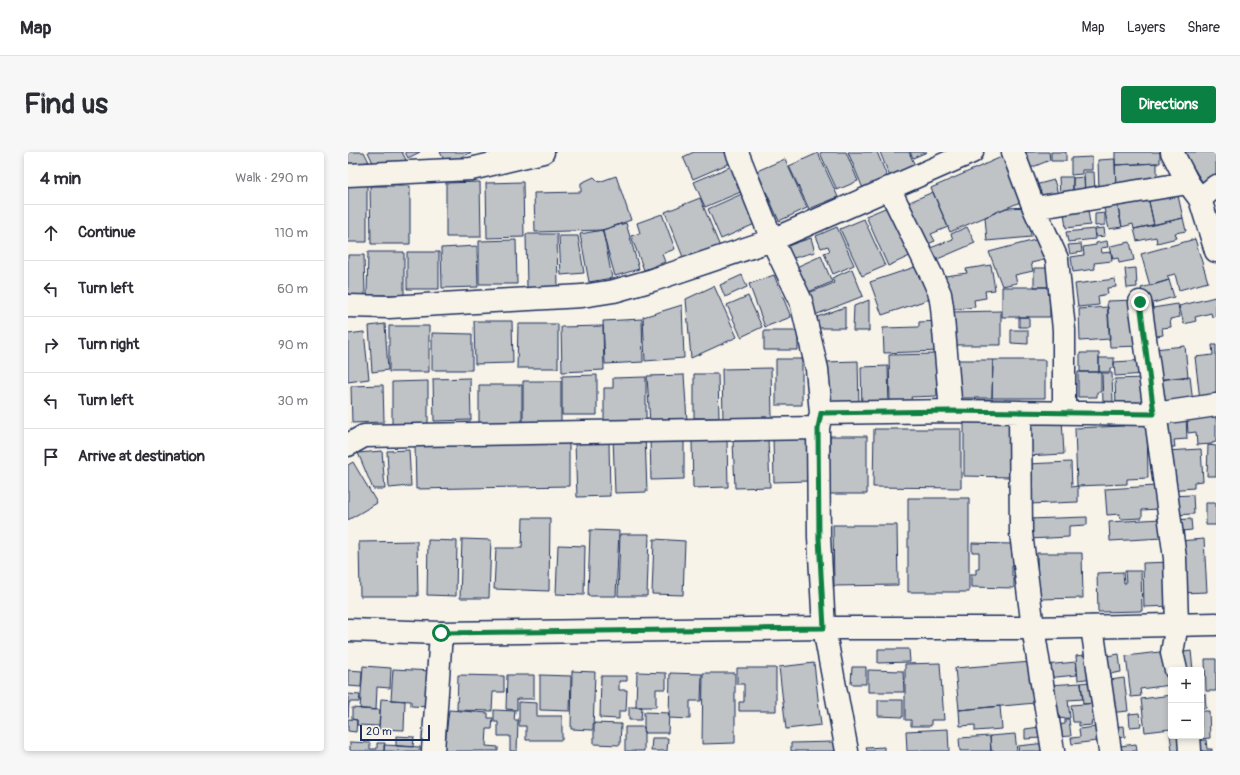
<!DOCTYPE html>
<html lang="en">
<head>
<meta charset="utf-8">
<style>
  body { margin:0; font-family:Pangolin,sans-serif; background:#f7f7f7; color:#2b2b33 }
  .controls { position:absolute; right:12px; bottom:12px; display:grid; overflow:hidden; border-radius:4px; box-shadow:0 2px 6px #0003 }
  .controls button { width:36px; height:36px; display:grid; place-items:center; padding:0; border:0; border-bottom:1px solid #e1e1e2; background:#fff; color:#2b2b33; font:20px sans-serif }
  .scale { position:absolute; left:12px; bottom:10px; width:70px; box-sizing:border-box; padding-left:4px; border:2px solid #1b2f5e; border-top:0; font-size:11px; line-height:14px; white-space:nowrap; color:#1b2f5e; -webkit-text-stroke:3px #f7f3e8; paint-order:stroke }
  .stop { position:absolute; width:12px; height:12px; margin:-9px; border:3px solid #0b8043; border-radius:50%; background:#fff }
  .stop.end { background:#0b8043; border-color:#fff; box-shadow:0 1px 4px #0008 }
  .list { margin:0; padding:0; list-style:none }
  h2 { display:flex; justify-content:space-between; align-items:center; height:52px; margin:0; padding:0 16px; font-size:17px }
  h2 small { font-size:13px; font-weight:400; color:#7c7c81 }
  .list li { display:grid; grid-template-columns:26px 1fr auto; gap:12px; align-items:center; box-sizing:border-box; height:56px; padding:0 16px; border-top:1px solid #e1e1e2 }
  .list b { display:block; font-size:15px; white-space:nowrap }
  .list em { font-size:13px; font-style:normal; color:#7c7c81 }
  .icon { flex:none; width:22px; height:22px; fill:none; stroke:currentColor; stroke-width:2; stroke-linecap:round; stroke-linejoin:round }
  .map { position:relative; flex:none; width:868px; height:599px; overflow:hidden; border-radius:4px }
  header { display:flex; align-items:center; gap:24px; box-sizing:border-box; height:56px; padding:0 20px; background:#fff; border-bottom:1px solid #e1e1e2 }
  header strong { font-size:19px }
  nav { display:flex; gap:22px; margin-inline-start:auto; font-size:14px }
  .intro { display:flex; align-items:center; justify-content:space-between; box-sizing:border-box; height:96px; padding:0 24px }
  h1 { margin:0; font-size:28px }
  .button { padding:10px 18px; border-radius:4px; background:#0b8043; color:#fff; font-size:14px; font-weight:700 }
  main { display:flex; gap:24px; padding:0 24px }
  aside { flex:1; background:#fff; border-radius:4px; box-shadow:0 2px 6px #0003 }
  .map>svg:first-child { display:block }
  .building { fill:#c0c3c5; stroke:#1b2f5e }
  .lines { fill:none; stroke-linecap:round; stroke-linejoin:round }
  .street-casing { stroke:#1b2f5e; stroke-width:25 }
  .secondary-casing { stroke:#1b2f5e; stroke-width:25 }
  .street { stroke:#f7f3e8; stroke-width:22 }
  .secondary { stroke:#f7f3e8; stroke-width:22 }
  .route { stroke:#0b8043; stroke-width:5 }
</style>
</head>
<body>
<header>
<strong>Map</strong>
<nav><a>Map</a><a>Layers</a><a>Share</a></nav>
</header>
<div class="intro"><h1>Find us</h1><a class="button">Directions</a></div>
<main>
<aside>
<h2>4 min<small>Walk · 290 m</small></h2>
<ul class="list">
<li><svg class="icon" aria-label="ahead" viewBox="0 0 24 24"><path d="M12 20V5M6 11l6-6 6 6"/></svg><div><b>Continue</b></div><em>110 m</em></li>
<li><svg class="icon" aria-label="left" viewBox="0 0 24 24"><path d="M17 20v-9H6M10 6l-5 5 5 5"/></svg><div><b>Turn left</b></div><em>60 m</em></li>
<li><svg class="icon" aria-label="right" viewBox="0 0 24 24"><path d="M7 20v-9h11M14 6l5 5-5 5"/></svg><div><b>Turn right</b></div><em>90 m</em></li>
<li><svg class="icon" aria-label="left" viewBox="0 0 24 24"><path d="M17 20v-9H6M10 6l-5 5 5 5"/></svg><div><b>Turn left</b></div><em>30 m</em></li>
<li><svg class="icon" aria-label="arrive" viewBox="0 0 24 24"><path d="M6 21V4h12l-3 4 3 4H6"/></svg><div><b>Arrive at destination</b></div></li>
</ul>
</aside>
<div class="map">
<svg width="868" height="599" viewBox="0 0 868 599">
  <rect width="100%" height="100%" fill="#f7f3e8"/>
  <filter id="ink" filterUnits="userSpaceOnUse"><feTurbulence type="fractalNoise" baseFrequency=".025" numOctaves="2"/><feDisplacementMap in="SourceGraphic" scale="8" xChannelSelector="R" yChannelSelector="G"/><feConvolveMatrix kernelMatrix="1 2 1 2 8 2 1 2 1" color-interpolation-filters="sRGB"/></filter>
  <g filter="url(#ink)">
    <path class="building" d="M0,0H16L21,10L0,12Z
      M20,0H54L58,8L37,18L27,15Z
      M57,0H72L60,6Z
      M92,0H124L98,12Z
      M346,0H377L382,11L345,27L335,5Z
      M474,0H498L510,29L489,38L472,1Z
      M500,0H529L541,29L516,39Z
      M532,0H561L567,14L542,25Z
      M562,0H579L565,6Z
      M674,0H701L702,8L680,17Z
      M703,0H718V9H703Z
      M767,0H812V11L767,13Z
      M836,0H868V23L855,31Z
      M470,1L490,45L461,57L441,14Z
      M658,3L677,48L602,80L583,36Z
      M744,5V18H734V22L723,23V6Z
      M437,7L459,56L431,69L409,19Z
      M767,7L768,39H751L750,8Z
      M809,11V30L768,34L767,13Z
      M384,14L395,39L357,55L346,30Z
      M736,20H746L747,40H737Z
      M268,24L283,68L255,78L187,80L186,41L233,40V31L246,25L251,30Z
      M711,25H725V45H712Z
      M736,25L737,45H725V26Z
      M706,28L711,45L692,51L687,33Z
      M132,30L133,85H98V31Z
      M175,30L176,85L139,86L138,31Z
      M0,32H19V90H0Z
      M22,34H62V92H23Z
      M829,39L835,66L806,73L800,45Z
      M585,40L600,75L583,82L587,89L575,94L557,52Z
      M396,41L409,71L373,87L360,57Z
      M768,45L774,75L761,77L754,48Z
      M800,45L806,73L786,77L785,72L774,75L769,52Z
      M352,46L372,95L337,110L317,60Z
      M739,50L742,73L718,76L715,53Z
      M542,54L564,103L540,114L518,64Z
      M681,55L683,85L639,89L637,65L658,56Z
      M757,61V73L747,74V62Z
      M314,62L327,97L314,102L317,110L296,118L283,84L292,81L289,71Z
      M835,66L838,79L827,81L829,86L809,91L808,85L789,89L786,77Z
      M516,67L537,114L514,124L492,77Z
      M278,71L291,117L267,124L254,78Z
      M489,75L506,113L485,122L476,101L482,99L480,94L473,96L468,84Z
      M619,75L627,91L585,109L580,97L605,87L603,82Z
      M756,76L757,84L748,85L747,77Z
      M746,77L747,87L720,90L718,80Z
      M255,78L264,126L241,130L232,82Z
      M178,82H209L210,137H179Z
      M211,84H230L236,121L213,123Z
      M463,86L467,100L442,107L438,94Z
      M691,87L696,108L683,111L685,119L667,123L669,131L654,134L641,100Z
      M847,87L860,130L831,138L827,122L819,124L821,128L802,134L793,102Z
      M168,88L169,132H131V89Z
      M759,89L760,95L753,96L754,101L763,100L764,109L746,111L747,117L725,120L723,105L736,103L735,95L748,93V91Z
      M782,90L786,108L771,111L770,106L765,107L762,94Z
      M733,92L734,100L722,102L720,93Z
      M129,94L130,135L94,136L93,96Z
      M20,100H56V143H19Z
      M59,100H91V137H59Z
      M0,103H16L17,144H0Z
      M473,104L484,130L458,141L446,116Z
      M643,113L647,138L637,139L638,146L626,148L627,155L602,158L597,124L619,121L618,117Z
      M570,114L582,147L534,163L522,130Z
      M686,116H702V135H686Z
      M788,116L789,135L779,136L777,117Z
      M504,117L515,144L467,163L458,142L486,131L484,126Z
      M394,123L399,135L377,145L372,133Z
      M426,123L443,165L417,175L401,132Z
      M767,127L768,135L759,136L760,142L750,144L751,153L730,155L727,132Z
      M821,128L826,145L798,153L793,136Z
      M366,134L389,185L343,206L338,147Z
      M654,135H702V165H654Z
      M400,144L414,175L393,185L379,153Z
      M867,145L868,151V164L864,165L863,161L847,165L848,169L836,172L831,154Z
      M521,148V179H505L506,154Z
      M789,148L792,194L762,195L759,149Z
      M830,152L832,165L822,167L823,175L814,176L815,183L803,185L798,157Z
      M334,153L336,206L297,209L295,165Z
      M497,155V176H469V165Z
      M760,155L762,187L732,189L731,157Z
      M653,159V193H603L602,160Z
      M671,165H681V175H671Z
      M294,167L295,210L257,212L255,169Z
      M126,169H164L165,211L127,212Z
      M591,169L592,199L536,201L535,176L571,175V170Z
      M37,172L40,218L24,220L21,174Z
      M170,172H210V216H169Z
      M41,174H81V220H41Z
      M255,174L256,218L214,220L213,175Z
      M663,178H680V192L663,191Z
      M416,179H450V198H416Z
      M16,180L21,227L0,230V182Z
      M84,181L124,182V218H84Z
      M864,193H868V246L852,248L847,205L865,203Z
      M837,194L840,225L810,228L806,197Z
      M732,201H751V220H732Z
      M588,202L589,244L563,245L564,250H542L541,203Z
      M751,206H766V216H762V220H751Z
      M428,207H454V253H428Z
      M608,208H645L644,246H608Z
      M645,208H697V246H644Z
      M798,208V222L767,224L766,210Z
      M510,209L511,253L479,254L477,210Z
      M540,214L541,257L514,258L513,215Z
      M423,216L424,268L375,269L374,217Z
      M730,220H753V240H749V245H730Z
      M754,221H764L765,250H755Z
      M346,222H370L371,266H346Z
      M249,223V263H214V224Z
      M336,223L339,269L302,271L299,224Z
      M842,224L845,252L810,256L807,228Z
      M298,225V269L256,270V236H265V226Z
      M122,226L123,268L86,269L85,227Z
      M796,226L797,252L768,253L767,227Z
      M80,229V273L44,274V230Z
      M175,229H213V272L175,273Z
      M35,233L36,270L4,271L3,234Z
      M131,233H174V278L131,279Z
      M868,261V290L864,291V292L849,293L848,280L840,281L839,265Z
      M838,265L839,287L826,288L827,295H815L814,266Z
      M714,267L716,302L677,304L676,269Z
      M616,269H662V325L616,324Z
      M799,269L800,326L779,327V332L729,334L727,276L776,274V270Z
      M526,277H613V336L525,335Z
      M297,283L299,340L267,341L265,285Z
      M336,284V327L303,328L302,285Z
      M482,284H519V342H475L476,307H482Z
      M459,285L461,329L426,330L425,286Z
      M379,288L380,335L345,336L344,289Z
      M420,288L422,335L387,336L385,289Z
      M221,290V334L68,337L67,293Z
      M227,291H261L262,344L229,345Z
      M860,293L868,294V324H859Z
      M853,297L855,329L846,330V336L820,338L818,299Z
      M61,298L63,334L41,336L39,299Z
      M34,299L37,337H25L10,301Z
      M5,310L29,351L0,368V313Z
      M723,310L724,335L730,334V350L681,352L679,312Z
      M808,334L810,357L794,358V366L773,367L772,362L759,363L757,337Z
      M845,343L846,362L822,363L821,344Z
      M560,346H621V440H560Z
      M858,351H868V373H858Z
      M739,365V373L721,374V385L681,387L680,367Z
      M175,366H202L201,439L146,437L148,396H174Z
      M813,367L814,386L762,389L761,370Z
      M843,367L844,378L825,380L824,368Z
      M485,373H549L550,433L486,434Z
      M242,378L271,379L268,444H240Z
      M272,382H301L299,444H270Z
      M114,387L143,388L141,446H112Z
      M306,387L337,389L335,443L304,442Z
      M856,387L859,440L833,441L831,389Z
      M80,388L109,389L108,444L79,443Z
      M69,389L70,444H12L11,390Z
      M624,391L664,392V403H666V414H664V424H666V436L623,435V422H628V417H631V400H624Z
      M210,393L237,394L236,443L208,442Z
      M689,401H734L735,446L690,447Z
      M825,410L827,454L796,455L795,411Z
      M777,419H793L794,459L750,460L749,421L775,420L776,431H778Z
      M530,497H561L562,510L530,511Z
      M820,499L823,533L792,537L793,544L783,545L778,504Z
      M843,499L845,518H831L829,501Z
      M743,502L746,526L730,528L728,504Z
      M771,502L773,520L761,522L752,505Z
      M857,507H868V539H858Z
      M684,510L687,551L611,558L607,516Z
      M728,510L729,523L698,526L697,513Z
      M466,511L473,573L438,577L431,515Z
      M592,511L596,568H583V574H563V568H557V512Z
      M15,514L43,516L42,536L29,535L28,558L12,557Z
      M504,515H518V532H503Z
      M389,516H428V559H391V550H396V532H389Z
      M45,517L84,519L82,555L63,554V549L43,548Z
      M0,518L14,519L13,535L0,534Z
      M520,518L555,519L556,540H520Z
      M224,519L247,520L245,578L223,577Z
      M289,520L318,521V537H308V555H288Z
      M322,521L354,522L353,549H342V567L321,566Z
      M355,521H387V591L354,592Z
      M110,523L156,524V540H145L144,559L109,558Z
      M159,523H186V547H169V558L158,557Z
      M192,523L223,524L222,559L192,558Z
      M253,524H279V529H271V538H279L278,559H271V567L252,566Z
      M776,526L780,559L760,561L756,529Z
      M749,529L751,551L735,552L733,531Z
      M733,531L735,547L720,548L722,566L703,567L700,533Z
      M0,542L12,543L11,550H1L0,565Z
      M857,542L858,556H853V543Z
      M823,543V577L797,580L793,547Z
      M33,547L57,549L56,578L31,577Z
      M530,548H555V565L530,564Z
      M171,550L189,551V564H214V588H178V574H171Z
      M748,551L750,569L743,570L744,573L731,574V570H725L723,553Z
      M652,554L654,577L627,579V573L612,574L611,558Z
      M281,555H294L293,568H281Z
      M4,556L32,558L31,574L9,573V568L4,567Z
      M101,558L140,561V566H145L144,577H139L138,594L150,595V599H96Z
      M146,558L167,559L166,568H170L169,599H162V584H150V570H146Z
      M853,559H861L862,586L842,588V584H853Z
      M296,560L321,561L320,581H296Z
      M791,561L793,574L782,575L781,562Z
      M0,567L9,568L8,580L0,579Z
      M717,567H721L723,584L708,585L707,573L717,572Z
      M246,571L273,572L272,593L246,592Z
      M776,574L777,585L763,587L762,575Z
      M277,575H296V599H277Z
      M692,575L693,586L677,587V577Z
      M748,575L749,589L724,592L723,586L732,585L731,577Z
      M600,577L601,599H559L558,579Z
      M667,582L669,599H643L642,584Z
      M822,582L823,584H838L839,599H823H824Z
      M48,584L66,585L65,595L48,594Z
      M642,584L643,599H612L611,586Z
      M304,586H320L319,599H303Z
      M858,588L859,597H864V599H845V589Z
      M2,590L22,591V597H29V591H37L36,599H2Z
      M487,590V599H443V591Z
      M698,591L699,599H671L670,594Z
      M788,592L789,599H765L764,595Z
      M36,593L72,595V599H36Z
      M536,595V599H519L518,596Z"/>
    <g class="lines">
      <g class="street-casing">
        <path id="street" d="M389,0L424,88L453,149L469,217L473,261L470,276L471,385L476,476L499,599
          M665,0L686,56L709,107L716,178V260
          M0,23L123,17L195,0
          M541,36L585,126L592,142L594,155L603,259
          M852,47L868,34
          M686,56L840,31
          M792,150L827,406L829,472L824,501L828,518
          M0,154L41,155L234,144L266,139L305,128L424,88L624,0
          M672,260L673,381L685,476L705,599
          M473,261L603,259L807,262L868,253
          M0,293L16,284L470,276
          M744,475L762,599
          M841,584L842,599
          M85,599L93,481"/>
      </g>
      <g class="secondary-casing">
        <path id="secondary" d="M824,0L840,31L852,47L868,99
          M0,478L93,481L476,476H685L868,472"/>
      </g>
      <use href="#street" class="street"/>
      <use href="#secondary" class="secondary"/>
    </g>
  </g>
  <g class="lines" filter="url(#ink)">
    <path class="route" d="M93,481L476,476L471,386L470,276L473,261L603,259L806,262L792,150"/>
  </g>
</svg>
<div class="controls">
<button>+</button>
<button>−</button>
</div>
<div class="scale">20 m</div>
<div class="stop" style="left:93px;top:481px"></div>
<div class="stop end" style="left:792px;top:150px"></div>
</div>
</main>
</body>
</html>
